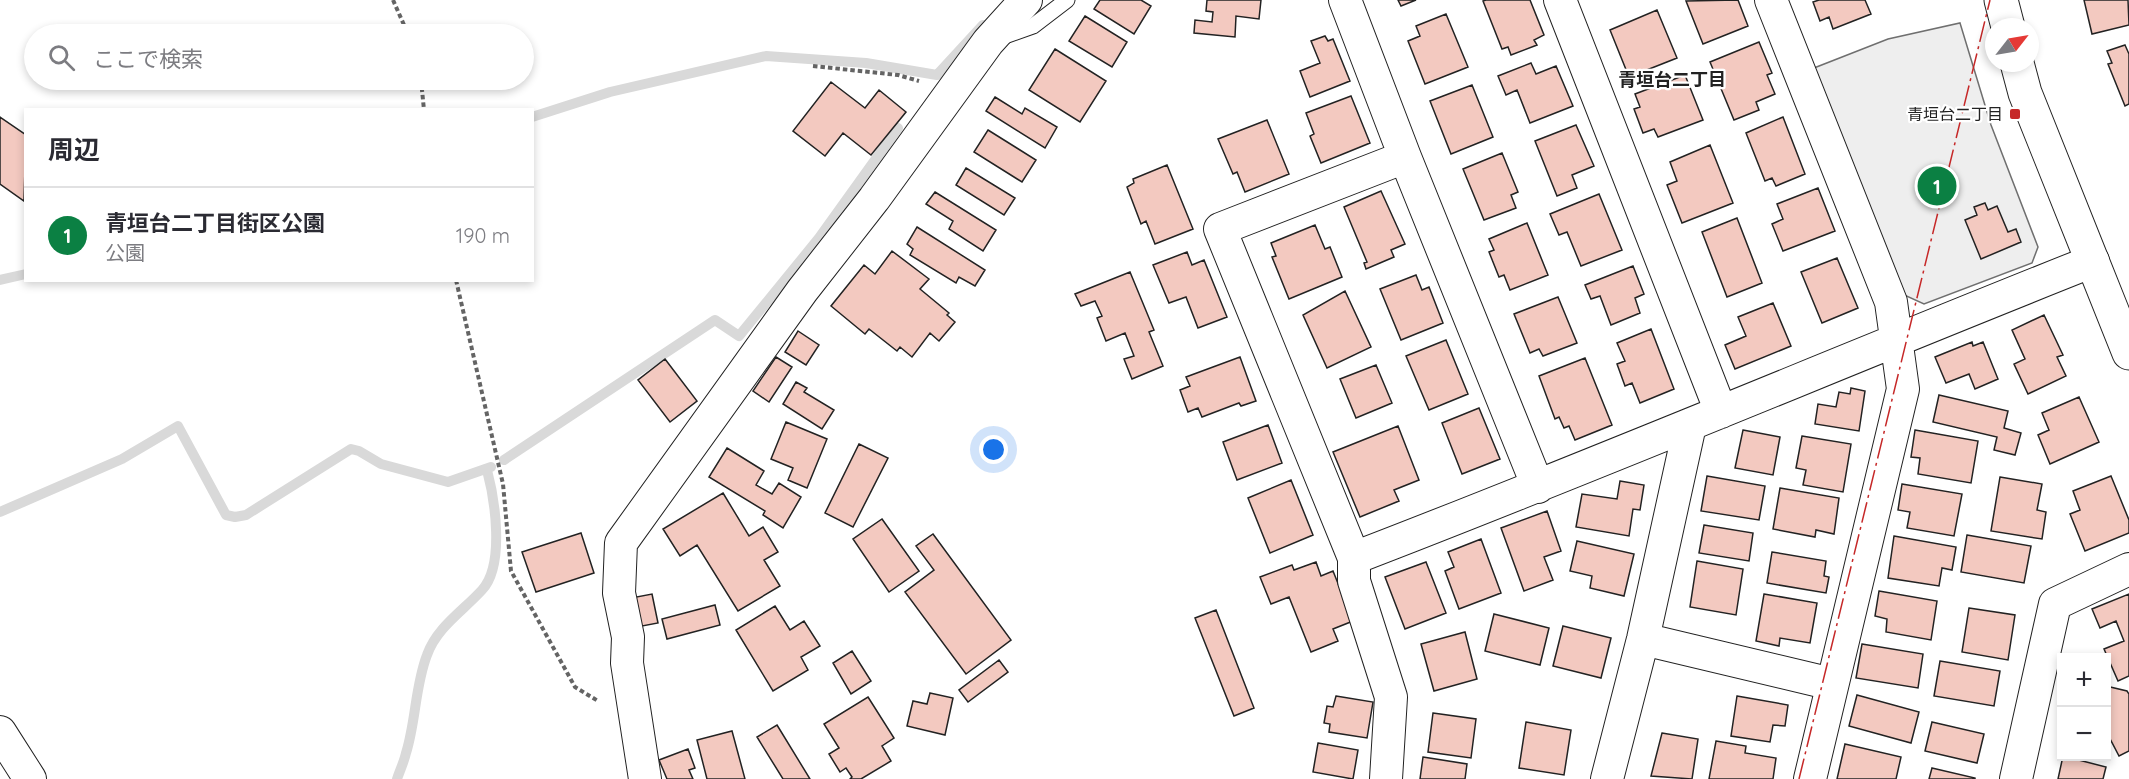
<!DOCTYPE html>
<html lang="ja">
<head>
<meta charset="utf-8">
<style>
  body { margin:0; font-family:Quicksand,"Noto Sans JP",sans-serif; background:#f7f7f7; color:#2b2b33 }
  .controls { position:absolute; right:18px; bottom:18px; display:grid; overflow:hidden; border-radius:0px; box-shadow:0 3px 9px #0003 }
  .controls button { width:54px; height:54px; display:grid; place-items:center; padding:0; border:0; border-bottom:2px solid #e1e1e2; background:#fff; color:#2b2b33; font:30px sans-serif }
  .compass { position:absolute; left:1985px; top:18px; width:54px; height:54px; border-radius:50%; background:#fff; box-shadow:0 3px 9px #0003; rotate:59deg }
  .you { position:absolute; left:994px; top:450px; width:21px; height:21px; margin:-15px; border:4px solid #fff; border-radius:50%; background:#1a73e8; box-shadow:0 0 0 9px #1a73e833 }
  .badge { display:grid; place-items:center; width:39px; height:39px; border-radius:50%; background:#0b8043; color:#fff; font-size:20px; font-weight:700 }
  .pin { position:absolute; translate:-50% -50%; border:3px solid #fff; box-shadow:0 2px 6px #0006 }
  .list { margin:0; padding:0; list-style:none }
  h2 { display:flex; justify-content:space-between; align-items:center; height:78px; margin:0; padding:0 24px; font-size:26px }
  h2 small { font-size:20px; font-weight:400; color:#7c7c81 }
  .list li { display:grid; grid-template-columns:39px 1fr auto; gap:18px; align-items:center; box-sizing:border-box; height:96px; padding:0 24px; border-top:2px solid #e1e1e2 }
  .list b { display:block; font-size:22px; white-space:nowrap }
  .list p { margin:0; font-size:20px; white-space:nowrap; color:#7c7c81 }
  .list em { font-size:20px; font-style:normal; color:#7c7c81 }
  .icon { flex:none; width:33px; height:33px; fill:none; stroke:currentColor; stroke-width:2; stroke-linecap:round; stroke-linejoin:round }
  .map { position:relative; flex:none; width:2129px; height:779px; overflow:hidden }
  .search { position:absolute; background:#fff; box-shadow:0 3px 9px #0003; left:24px; top:24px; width:510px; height:66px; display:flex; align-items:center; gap:15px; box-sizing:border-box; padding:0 21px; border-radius:33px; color:#7c7c81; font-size:22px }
  .panel { position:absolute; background:#fff; box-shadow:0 3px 9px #0003; left:24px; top:108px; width:510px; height:174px; border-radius:0px }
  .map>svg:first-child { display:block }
  .green { fill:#eee; stroke:#6f6f6f; stroke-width:1.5 }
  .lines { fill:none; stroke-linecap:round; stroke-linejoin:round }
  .stream { stroke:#d9d9d9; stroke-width:10 }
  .building { fill:#f3c9c0; stroke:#222; stroke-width:1.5 }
  .lane-casing { stroke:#222; stroke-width:17 }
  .street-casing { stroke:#222; stroke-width:34 }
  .secondary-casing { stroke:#222; stroke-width:35 }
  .path { stroke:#646464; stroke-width:4; stroke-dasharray:4.5 3; stroke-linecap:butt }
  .lane { stroke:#fff; stroke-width:15 }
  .street { stroke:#fff; stroke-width:32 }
  .secondary { stroke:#fff; stroke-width:33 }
  .power { stroke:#c62828; stroke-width:1.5; stroke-dasharray:21 4.5 3 4.5; stroke-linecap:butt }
  .poi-dot { fill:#c62828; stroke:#fff; stroke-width:2 }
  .labels { text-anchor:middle; stroke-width:4.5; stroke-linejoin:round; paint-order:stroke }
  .poi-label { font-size:16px; fill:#222; stroke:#fff; text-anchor:end }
  .neighbourhood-label { font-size:18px; font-weight:bold; fill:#222; stroke:#fff }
</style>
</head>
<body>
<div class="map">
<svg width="2129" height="779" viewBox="0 0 2129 779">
  <rect width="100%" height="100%" fill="#fff"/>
  <path class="green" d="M1960,23L1991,125L2038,247L2032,263L1924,304L1902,294L1814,68L1888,39Z"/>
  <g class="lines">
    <path class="stream" d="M532,117L610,92L766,56L866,63L937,75L983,25
      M0,280L26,274
      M504,460L715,320L739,336L819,238L898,128
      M0,512L122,459L178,426L226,515L235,517L246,515L351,449L359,451L381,464L448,482L491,467
      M397,779C400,770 404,762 406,753C416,721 415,686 427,655C437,627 463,611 482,590C505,565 495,500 487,470"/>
  </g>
  <path class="building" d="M1100,0H1141L1151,6L1134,34L1094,9Z
    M1207,0H1261L1259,19L1236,16L1235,37L1194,33L1195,20L1212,22L1213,12L1206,11Z
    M1398,0H1416L1401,6Z
    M1486,0H1530L1544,35L1534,40L1537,45L1511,55L1508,47L1502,49L1483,1Z
    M1738,0L1748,26L1703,44L1686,1Z
    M1819,0H1865L1871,14L1833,29L1829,17L1820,21L1813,2Z
    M2084,0H2128L2129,25L2092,34Z
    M1657,10L1677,58L1629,77L1610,30Z
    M1446,14L1468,67L1425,84L1408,41L1420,36L1416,26Z
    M1085,16L1127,42L1112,67L1069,41Z
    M1325,36L1328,41L1333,39L1350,81L1310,97L1300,71L1320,63L1311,41Z
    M1759,42L1772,73L1767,75L1775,94L1756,102L1759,110L1734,120L1710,62Z
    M2125,45L2129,54V104L2125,106L2108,64L2112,63L2107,51Z
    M1055,49L1106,81L1080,122L1029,90Z
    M1531,63L1536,74L1556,66L1573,106L1530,123L1517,90L1506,95L1498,76Z
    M1685,75L1703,120L1658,137L1654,129L1643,133L1634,109L1640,107L1635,94Z
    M831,82L865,108L879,90L906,112L871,155L843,133L825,156L793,131Z
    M1472,85L1493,137L1451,154L1430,101Z
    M1351,96L1370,143L1321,163L1310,136L1314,134L1306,113Z
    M995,97L1022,114L1025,108L1057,127L1045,148L986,111Z
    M0,117L26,135L24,201L0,184Z
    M1783,117L1805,174L1776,186L1772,178L1765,181L1746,133Z
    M1267,120L1289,174L1245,192L1237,172L1233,174L1218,139Z
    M1576,125L1594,166L1572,175L1577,188L1557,196L1535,141Z
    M988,130L1036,160L1022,182L974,152Z
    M1710,145L1733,203L1682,223L1667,185L1677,181L1670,162Z
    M1502,153L1518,192L1511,195L1516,208L1484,220L1463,169Z
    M1167,165L1193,229L1155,244L1146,221L1141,224L1127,187L1134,183L1133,179Z
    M966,168L1015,198L1004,215L956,185Z
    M1818,188L1835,231L1783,251L1772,224L1783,219L1777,204Z
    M1381,191L1405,244L1391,250L1394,257L1366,269L1364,263L1367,262L1344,207Z
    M935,192L996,230L983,251L949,229L953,221L926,204Z
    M1599,194L1622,250L1581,266L1567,232L1559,235L1550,214Z
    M1985,203L1988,210L1997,206L2008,232L2016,229L2021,242L1981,259L1965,220L1977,215L1974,207Z
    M1737,218L1762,283L1727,297L1702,232Z
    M1527,223L1548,275L1510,290L1504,275L1499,277L1489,252L1494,250L1489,239Z
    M1315,225L1325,249L1330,247L1342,277L1289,299L1272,257L1276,256L1271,243Z
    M917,227L985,270L975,286L959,277L956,283L910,255L913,249L907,244Z
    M892,251L929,279L920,289L949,313L947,315L955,322L939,341L930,333L912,357L900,347L897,351L869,329L865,334L831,306L864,265L875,274Z
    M1187,252L1192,265L1204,260L1227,317L1198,328L1186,297L1169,303L1153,265Z
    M1837,258L1858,308L1822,323L1801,272Z
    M1633,266L1644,294L1635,298L1640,313L1611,325L1600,296L1591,299L1585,285Z
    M1130,272L1154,330L1149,332L1163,366L1132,379L1124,359L1134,356L1125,333L1106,341L1097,318L1102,316L1095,301L1081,306L1075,294Z
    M1416,275L1422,290L1429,287L1443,323L1401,340L1380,289Z
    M1345,291L1371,347L1327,368L1303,315Z
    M1558,297L1577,343L1543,356L1539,349L1530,353L1514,314Z
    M1773,303L1791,346L1735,369L1725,345L1746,336L1738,317Z
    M2044,315L2063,355L2057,357L2066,376L2028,394L2014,364L2025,359L2012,330Z
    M1651,329L1674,389L1640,403L1632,383L1625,386L1617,364L1625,361L1617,343Z
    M798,331L819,345L806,365L785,352Z
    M1446,340L1468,394L1429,410L1406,356Z
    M1972,342L1973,346L1983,342L1998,379L1975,389L1969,374L1946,383L1935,357Z
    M776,357L792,367L769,402L753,391Z
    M1240,357L1256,401L1241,406L1239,403L1202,417L1198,408L1188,412L1180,390L1190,386L1186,377Z
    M1585,358L1612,425L1575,440L1569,426L1564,428L1559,417L1555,419L1539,376Z
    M665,359L697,401L670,422L638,380Z
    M1376,365L1392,403L1356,418L1340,379Z
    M796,382L807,388L804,392L834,410L822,429L783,404Z
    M1851,388L1865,391L1859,431L1815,424L1818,404L1836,407L1839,392L1850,394Z
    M1939,395L2008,411L2004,428L2021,433L2015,455L1994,450L1997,437L1933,422Z
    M2079,397L2099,442L2050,464L2038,435L2049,430L2042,413Z
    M1479,408L1500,459L1462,474L1442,423Z
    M786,422L827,439L807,488L788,480L793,468L771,459Z
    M1268,425L1282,463L1237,480L1223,442Z
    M1398,426L1419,480L1394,490L1399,501L1360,517L1333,452Z
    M1743,430L1780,437L1773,475L1735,468Z
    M1915,430L1978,441L1971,483L1918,474L1920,458L1911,457Z
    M1802,436L1851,444L1843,492L1803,485L1806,470L1796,468Z
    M859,444L888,458L853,527L825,513Z
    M727,448L764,471L756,485L772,494L779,483L801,497L783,528L763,515L765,511L709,477Z
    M1707,476L1765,486L1759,520L1701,511Z
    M2111,476L2129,520V533L2085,551L2070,514L2080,510L2073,491Z
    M2000,477L2042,484L2037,510L2046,512L2042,539L1991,531Z
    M1291,480L1313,535L1270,553L1248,498Z
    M1620,481L1644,485L1640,510L1633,509L1629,536L1576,527L1582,494L1617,499Z
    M1902,484L1962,494L1954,536L1907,528L1910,512L1898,510Z
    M1780,488L1839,498L1834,534L1816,530L1815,537L1773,529Z
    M723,493L749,536L763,527L778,552L764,560L780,586L738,611L697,545L680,556L663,529Z
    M1547,511L1561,551L1544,557L1553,580L1524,591L1501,528Z
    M882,519L919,571L889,592L853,539Z
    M1704,525L1753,533L1749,561L1699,553Z
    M581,533L594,573L536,592L522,552Z
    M933,534L1011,640L966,674L905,592L934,570L916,546Z
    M1967,535L2031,546L2024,583L1961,572Z
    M1894,536L1956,547L1952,570L1942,568L1939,586L1888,578Z
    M1481,539L1501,593L1459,609L1445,571L1454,567L1448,552Z
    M1577,541L1634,554L1624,596L1590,588L1592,576L1570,571Z
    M1772,552L1826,561L1824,576L1829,577L1826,593L1767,583Z
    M1697,561L1743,569L1736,615L1690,607Z
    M1316,562L1321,576L1333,571L1353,621L1333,629L1338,641L1311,652L1289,597L1271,604L1260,577L1292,565L1294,570Z
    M1426,562L1446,613L1405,629L1385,577Z
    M1879,591L1937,601L1931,640L1886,632L1887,619L1875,616Z
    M652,594L658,623L637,627L631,598Z
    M1764,594L1817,603L1810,643L1780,638L1779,646L1756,641Z
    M2129,594V676L2118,681L2104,649L2124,641L2116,621L2100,628L2092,609Z
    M715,605L720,625L667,639L662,619Z
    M775,606L790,630L804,621L820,646L801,657L808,670L773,691L736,630Z
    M1969,608L2015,615L2008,660L1962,652Z
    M1216,610L1254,708L1234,716L1195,618Z
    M1494,614L1549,628L1540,665L1485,651Z
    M1563,626L1611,638L1601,678L1553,666Z
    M1465,632L1477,679L1434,691L1421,644Z
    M1862,644L1923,654L1918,688L1856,678Z
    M852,651L871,681L851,694L833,663Z
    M999,660L1008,672L968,702L959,690Z
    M1940,661L2000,671L1994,706L1934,696Z
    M2106,686L2127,691L2129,694V751L2119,756L2106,731Z
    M930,693L953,698L945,735L907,726L913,701L927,704Z
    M1857,695L1919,712L1911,743L1849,726Z
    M1336,696L1373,702L1367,738L1329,732L1330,724L1324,723L1327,706L1333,707Z
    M1737,696L1788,705L1785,726L1773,725L1770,742L1731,736Z
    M868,697L894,738L882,746L891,761L861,779H850L852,777L846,768L840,772L829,754L839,748L824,724Z
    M1433,713L1476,719L1471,758L1428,752Z
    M1526,722L1571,730L1564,775L1519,768Z
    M1932,722L1984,734L1977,763L1925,751Z
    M777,725L810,779H783L757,737Z
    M732,731L745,779H707L697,740Z
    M1662,733L1698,739L1692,779L1651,776Z
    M1716,741L1746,746L1745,753L1776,758L1773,779H1709Z
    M1318,743L1358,750L1353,779L1313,772Z
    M1845,744L1901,757L1896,779H1837Z
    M688,749L695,768L689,770L693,779H667L659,760Z
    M2063,756L2106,767L2103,779H2058Z
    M1423,757L1467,764L1465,779H1420Z
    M1932,768L1975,778V779H1929Z"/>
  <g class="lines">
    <g class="lane-casing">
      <path id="lane" d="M1002,37L1033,26L1067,0"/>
    </g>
    <g class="street-casing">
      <path id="street" d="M1345,0L1405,157L1538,487
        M1560,0L1721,412
        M1771,0L1891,302L1903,389L1810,779
        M1354,558C1602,463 1846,359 2093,261
        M1643,639L1832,684
        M0,732L30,779
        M645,779L627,663L628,637L619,593L621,543L802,291L874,199L988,42L1026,0
        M1386,779L1391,697L1354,581V558L1220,229L1405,157
        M1607,779L1643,639L1690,425
        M2016,779L2055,604L2129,569"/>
    </g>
    <g class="secondary-casing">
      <path id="secondary" d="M2001,0L2008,27
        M2017,63L2025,93L2129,353"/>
    </g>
    <path class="path" d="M393,0L408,34
      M813,66L898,75L919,81
      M421,80L424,110
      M456,280L503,484L511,571L575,687L598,701"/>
    <use href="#lane" class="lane"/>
    <use href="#street" class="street"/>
    <use href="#secondary" class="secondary"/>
    <path class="power" d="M1799,779L1990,0"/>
  </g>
  <rect class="poi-dot" x="2009" y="108" width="12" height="12" rx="3"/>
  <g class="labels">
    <g class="poi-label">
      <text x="2003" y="120">青垣台二丁目</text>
    </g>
    <g class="neighbourhood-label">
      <text x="1672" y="86">青垣台二丁目</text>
    </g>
  </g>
</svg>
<div class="controls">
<button>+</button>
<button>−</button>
</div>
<svg class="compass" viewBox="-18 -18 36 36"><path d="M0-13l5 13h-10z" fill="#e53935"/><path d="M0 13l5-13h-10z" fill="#7c7c81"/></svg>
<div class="you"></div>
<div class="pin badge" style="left:1937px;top:186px">1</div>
<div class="search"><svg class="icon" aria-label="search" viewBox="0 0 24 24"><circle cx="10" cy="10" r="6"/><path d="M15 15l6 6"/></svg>ここで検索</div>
<section class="panel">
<h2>周辺<small></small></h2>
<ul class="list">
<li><span class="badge">1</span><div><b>青垣台二丁目街区公園</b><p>公園</p></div><em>190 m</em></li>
</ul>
</section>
</div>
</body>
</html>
